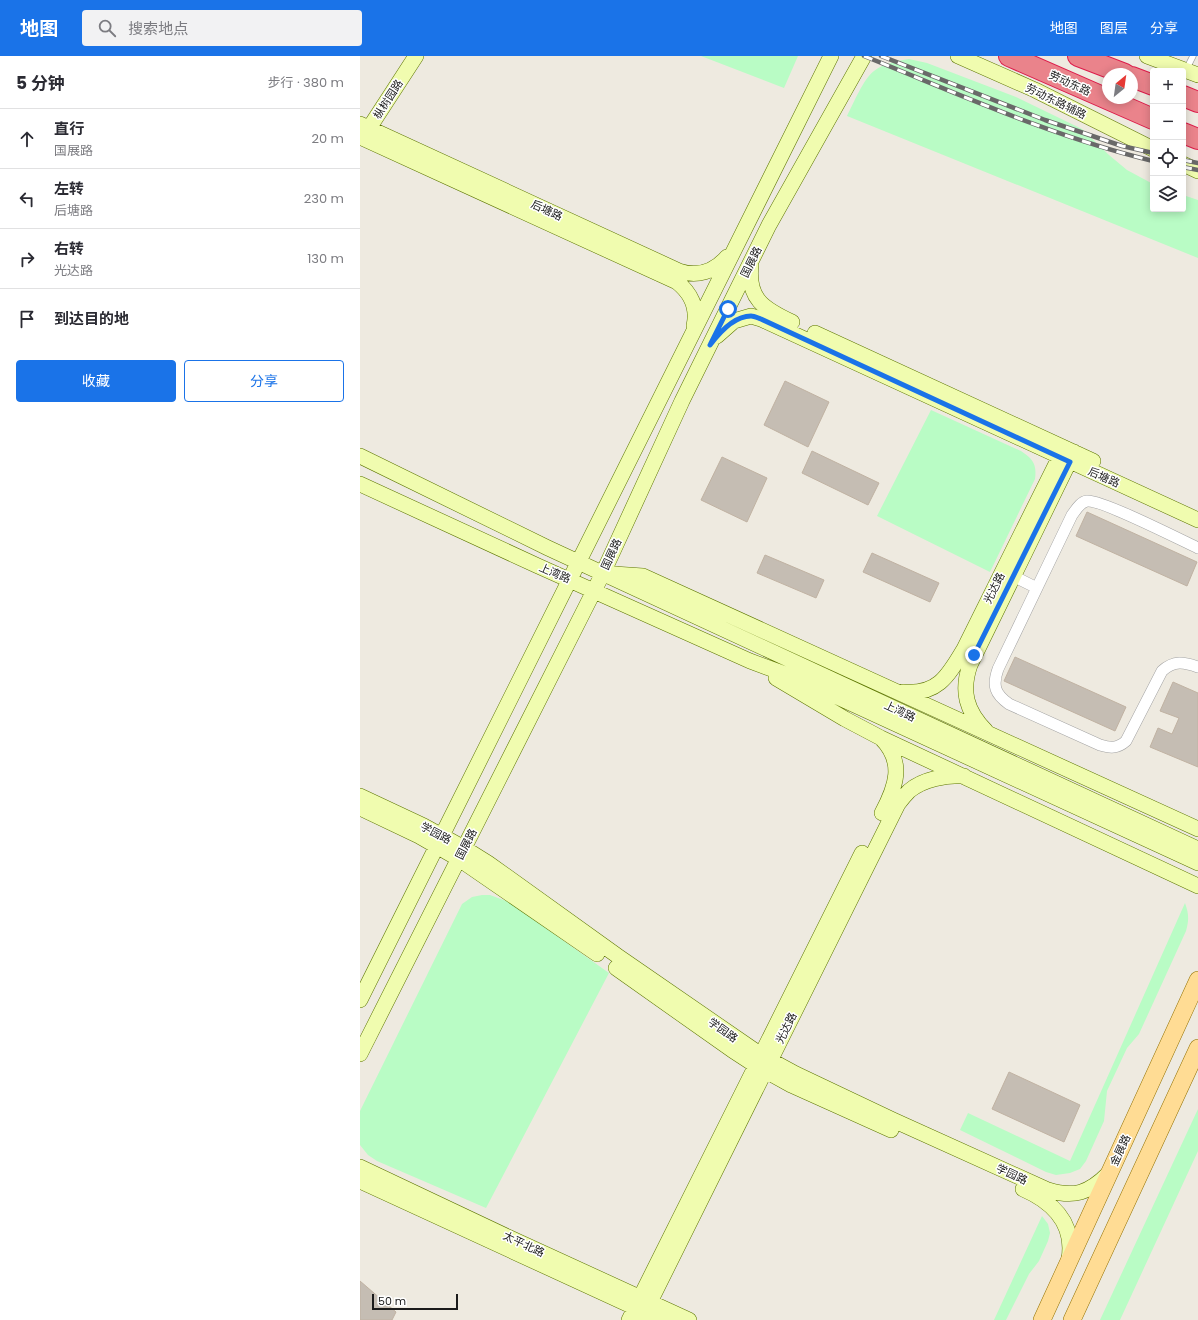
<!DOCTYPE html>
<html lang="zh">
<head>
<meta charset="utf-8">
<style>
  body { margin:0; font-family:Poppins,"Noto Sans SC",sans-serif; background:#f2f2f3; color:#2b2b33 }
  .controls { position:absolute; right:12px; top:12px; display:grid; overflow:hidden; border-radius:4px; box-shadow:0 2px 10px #0003 }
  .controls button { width:36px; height:36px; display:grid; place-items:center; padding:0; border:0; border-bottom:1px solid #e1e1e2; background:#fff; color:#2b2b33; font:20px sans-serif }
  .compass { position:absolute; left:742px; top:12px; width:36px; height:36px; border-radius:50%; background:#fff; box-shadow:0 2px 10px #0003; rotate:29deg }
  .scale { position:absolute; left:12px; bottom:10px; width:86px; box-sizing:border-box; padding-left:4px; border:2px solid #1b1b1b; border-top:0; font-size:11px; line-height:14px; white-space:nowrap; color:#1b1b1b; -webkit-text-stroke:3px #fff; paint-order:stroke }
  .stop { position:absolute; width:12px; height:12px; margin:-9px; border:3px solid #1a73e8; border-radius:50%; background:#fff }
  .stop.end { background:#1a73e8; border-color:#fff; box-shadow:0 1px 4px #0008 }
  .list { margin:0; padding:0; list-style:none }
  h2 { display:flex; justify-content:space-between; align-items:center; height:52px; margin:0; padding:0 16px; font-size:17px }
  h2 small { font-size:13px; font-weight:400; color:#7c7c81 }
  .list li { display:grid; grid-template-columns:26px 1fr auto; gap:12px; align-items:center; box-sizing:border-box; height:60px; padding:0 16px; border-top:1px solid #e1e1e2 }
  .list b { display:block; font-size:15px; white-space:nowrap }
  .list p { margin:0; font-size:13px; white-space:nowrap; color:#7c7c81 }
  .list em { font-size:13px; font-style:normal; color:#7c7c81 }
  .actions { display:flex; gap:8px; padding:12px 16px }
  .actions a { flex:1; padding:9px 0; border:1px solid #1a73e8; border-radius:4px; text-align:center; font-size:14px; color:#1a73e8 }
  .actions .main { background:#1a73e8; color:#fff }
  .icon { flex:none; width:22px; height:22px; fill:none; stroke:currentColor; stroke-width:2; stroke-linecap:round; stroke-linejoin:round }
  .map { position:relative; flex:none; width:838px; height:1264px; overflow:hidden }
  header { display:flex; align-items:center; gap:24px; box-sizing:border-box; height:56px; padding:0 20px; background:#1a73e8; color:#fff }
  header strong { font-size:19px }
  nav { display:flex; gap:22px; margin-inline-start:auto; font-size:14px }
  .search { width:280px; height:36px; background:#f2f2f3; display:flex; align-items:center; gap:10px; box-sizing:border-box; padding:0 14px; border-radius:4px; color:#7c7c81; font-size:15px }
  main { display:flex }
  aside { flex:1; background:#fff }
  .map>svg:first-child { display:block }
  .park { fill:#b9fcc5 }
  .building { fill:#c5bdb3; stroke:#c0b2a2 }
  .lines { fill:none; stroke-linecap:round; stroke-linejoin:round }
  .lane-casing { stroke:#a2a2a2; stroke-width:7 }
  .street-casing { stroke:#a2a2a2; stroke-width:12 }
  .secondary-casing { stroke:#5c7500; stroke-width:16 }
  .primary-casing { stroke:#937100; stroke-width:18 }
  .highway-casing { stroke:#dd1b4a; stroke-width:22 }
  .lane { stroke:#fff; stroke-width:5.5 }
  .street { stroke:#fff; stroke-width:11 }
  .secondary { stroke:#f0fcaf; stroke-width:15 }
  .primary { stroke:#ffdc94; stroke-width:17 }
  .highway { stroke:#ea838b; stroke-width:20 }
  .rail-casing { stroke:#696969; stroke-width:4.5 }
  .rail { stroke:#fff; stroke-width:3; stroke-dasharray:9; stroke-linecap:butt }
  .route { stroke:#1a73e8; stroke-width:5 }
  .labels { text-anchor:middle; stroke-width:3; stroke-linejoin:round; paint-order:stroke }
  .street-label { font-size:11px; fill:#1b1b1b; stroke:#fff }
</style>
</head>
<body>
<header>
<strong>地图</strong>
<div class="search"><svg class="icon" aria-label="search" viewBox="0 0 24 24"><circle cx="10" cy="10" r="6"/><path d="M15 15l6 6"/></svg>搜索地点</div>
<nav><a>地图</a><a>图层</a><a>分享</a></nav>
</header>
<main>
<aside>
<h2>5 分钟<small>步行 · 380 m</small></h2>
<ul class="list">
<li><svg class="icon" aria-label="ahead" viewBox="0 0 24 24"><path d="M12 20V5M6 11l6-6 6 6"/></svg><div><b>直行</b><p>国展路</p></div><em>20 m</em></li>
<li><svg class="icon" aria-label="left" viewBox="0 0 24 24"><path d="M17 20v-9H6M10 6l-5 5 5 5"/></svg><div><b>左转</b><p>后塘路</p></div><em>230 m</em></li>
<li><svg class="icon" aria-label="right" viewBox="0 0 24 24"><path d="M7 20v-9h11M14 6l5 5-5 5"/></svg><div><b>右转</b><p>光达路</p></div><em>130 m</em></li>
<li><svg class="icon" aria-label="arrive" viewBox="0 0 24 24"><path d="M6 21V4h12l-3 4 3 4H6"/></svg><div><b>到达目的地</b></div></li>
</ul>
<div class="actions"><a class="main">收藏</a><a>分享</a></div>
</aside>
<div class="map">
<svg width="838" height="1264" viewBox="0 0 838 1264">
  <rect width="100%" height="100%" fill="#eeeae0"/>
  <path class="park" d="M341,0H438L424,32Z
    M549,3L567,7L656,41L722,73L749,99L767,114L793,128V153H823V139L838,144V202L487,60C493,48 504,22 514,15C524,7 538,5 549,3Z
    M571,354L661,395C673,403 677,408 675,423L630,516L517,460Z
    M122,839H130L149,846L249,917L126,1152L17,1105L8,1099L0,1089V1055L102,848L112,841Z
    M825,847C829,858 829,864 826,875L779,978L767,992L747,1035L744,1065L726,1105L720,1113L710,1117L696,1119L686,1116L600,1074L608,1057L710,1105Z
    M838,1053V1095L760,1264H740Z
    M682,1160L688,1168L690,1177L688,1185L679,1205L669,1218L646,1264H634Z"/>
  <path class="building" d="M425,325L469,346L448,391L404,369Z
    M452,395L519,427L508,449L442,417Z
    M362,401L407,422L387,466L341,444Z
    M727,456L837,506L827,530L716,480Z
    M512,497L579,527L570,546L503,516Z
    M405,499L464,524L456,542L397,517Z
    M655,601L766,651L755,675L644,625Z
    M813,626L838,637V711L790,691L798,672L812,678L819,662L800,655Z
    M649,1016L720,1049L704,1086L632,1053Z
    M0,1225L36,1256L32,1264H0Z"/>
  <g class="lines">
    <g class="lane-casing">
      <path id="lane" d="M826,14L833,0"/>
    </g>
    <g class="street-casing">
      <path id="street" d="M838,492C821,484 740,443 727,445C720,446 716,454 712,459L638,613C632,630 635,638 649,648L740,689C750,692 757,693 766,685L802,615C814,604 824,606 838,611
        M653,520L677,532"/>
    </g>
    <g class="secondary-casing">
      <path id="secondary" d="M598,0L675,34L793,93
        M787,0L838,19
        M0,68L319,215C337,221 354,216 367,201
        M4,80L56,0
        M0,81L317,226C331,237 338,252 334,270
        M823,108L838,115
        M391,209C387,243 404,253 432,266
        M455,277L733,405
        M357,280L374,265L391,260L401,263L838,464
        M0,400L188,492L838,793
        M0,428L178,510L390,605L436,622L838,807
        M254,518L283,520L838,773
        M416,622L485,663L521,682L838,830
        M543,636C578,639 588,620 604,593L704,392
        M626,675C606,655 601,635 610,609L714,396
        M521,682C545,706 536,731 522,757
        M0,740L64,770L104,792L128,807L259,901L401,999L436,1018L533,1064L688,1134C714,1142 729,1137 748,1118
        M0,752L59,780L99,803L237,898
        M256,912L372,994L395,1009L431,1029L531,1074
        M0,944L471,0
        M0,998L243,517L322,345L409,169L504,0
        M0,1111L148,1181L329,1264
        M0,1125L302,1264
        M663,1133C693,1146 715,1167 709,1203
        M269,1264L502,797
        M281,1264L538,748C541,744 545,739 549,735C563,723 586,719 604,720"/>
    </g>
    <g class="primary-casing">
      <path id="primary" d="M682,1264L838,924
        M712,1264L838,992"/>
    </g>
    <g class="highway-casing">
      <path id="highway" d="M649,0L793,63
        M718,0L765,18
        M772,21L793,29
        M823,40L838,46
        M823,77L838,83"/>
    </g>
    <use href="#lane" class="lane"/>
    <use href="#street" class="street"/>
    <use href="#secondary" class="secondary"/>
    <use href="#primary" class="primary"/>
    <use href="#highway" class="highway"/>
    <g class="rail-casing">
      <path id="rail" d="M504,0C599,38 693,81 793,105
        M521,0L685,64L762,90L793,97
        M823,104L838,107
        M823,111L838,114"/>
    </g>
    <use href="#rail" class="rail"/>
  </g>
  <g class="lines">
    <path class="route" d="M368,253L350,289C359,277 374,260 391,260C394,260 398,262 401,263L710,406L614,599"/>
  </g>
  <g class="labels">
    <g class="street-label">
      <text transform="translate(710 27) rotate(24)" y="4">劳动东路</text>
      <text transform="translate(28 43) rotate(-57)" y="4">枞树园路</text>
      <text transform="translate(696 45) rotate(26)" y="4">劳动东路辅路</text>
      <text transform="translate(187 154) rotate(25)" y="4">后塘路</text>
      <text transform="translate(391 206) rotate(-64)" y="4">国展路</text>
      <text transform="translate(744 421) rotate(24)" y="4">后塘路</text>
      <text transform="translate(251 498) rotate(-65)" y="4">国展路</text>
      <text transform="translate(195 517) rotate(23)" y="4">上湾路</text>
      <text transform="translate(634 532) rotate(-64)" y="4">光达路</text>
      <text transform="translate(540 655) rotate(25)" y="4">上湾路</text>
      <text transform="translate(76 777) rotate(28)" y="4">学园路</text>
      <text transform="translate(106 788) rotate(-63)" y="4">国展路</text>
      <text transform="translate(426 972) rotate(-64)" y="4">光达路</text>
      <text transform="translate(363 974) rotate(35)" y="4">学园路</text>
      <text transform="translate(760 1094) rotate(-65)" y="4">金展路</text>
      <text transform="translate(652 1118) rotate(25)" y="4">学园路</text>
      <text transform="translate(164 1188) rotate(25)" y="4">太平北路</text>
    </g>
  </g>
</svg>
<div class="controls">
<button>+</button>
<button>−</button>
<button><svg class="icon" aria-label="locate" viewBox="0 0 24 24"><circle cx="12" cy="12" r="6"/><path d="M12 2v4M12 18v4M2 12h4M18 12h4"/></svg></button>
<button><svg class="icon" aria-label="layers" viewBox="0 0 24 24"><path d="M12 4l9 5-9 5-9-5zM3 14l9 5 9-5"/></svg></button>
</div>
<svg class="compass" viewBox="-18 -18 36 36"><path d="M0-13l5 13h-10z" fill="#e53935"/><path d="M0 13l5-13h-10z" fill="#7c7c81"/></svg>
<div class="scale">50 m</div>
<div class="stop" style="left:368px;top:253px"></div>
<div class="stop end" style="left:614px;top:599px"></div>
</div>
</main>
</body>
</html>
